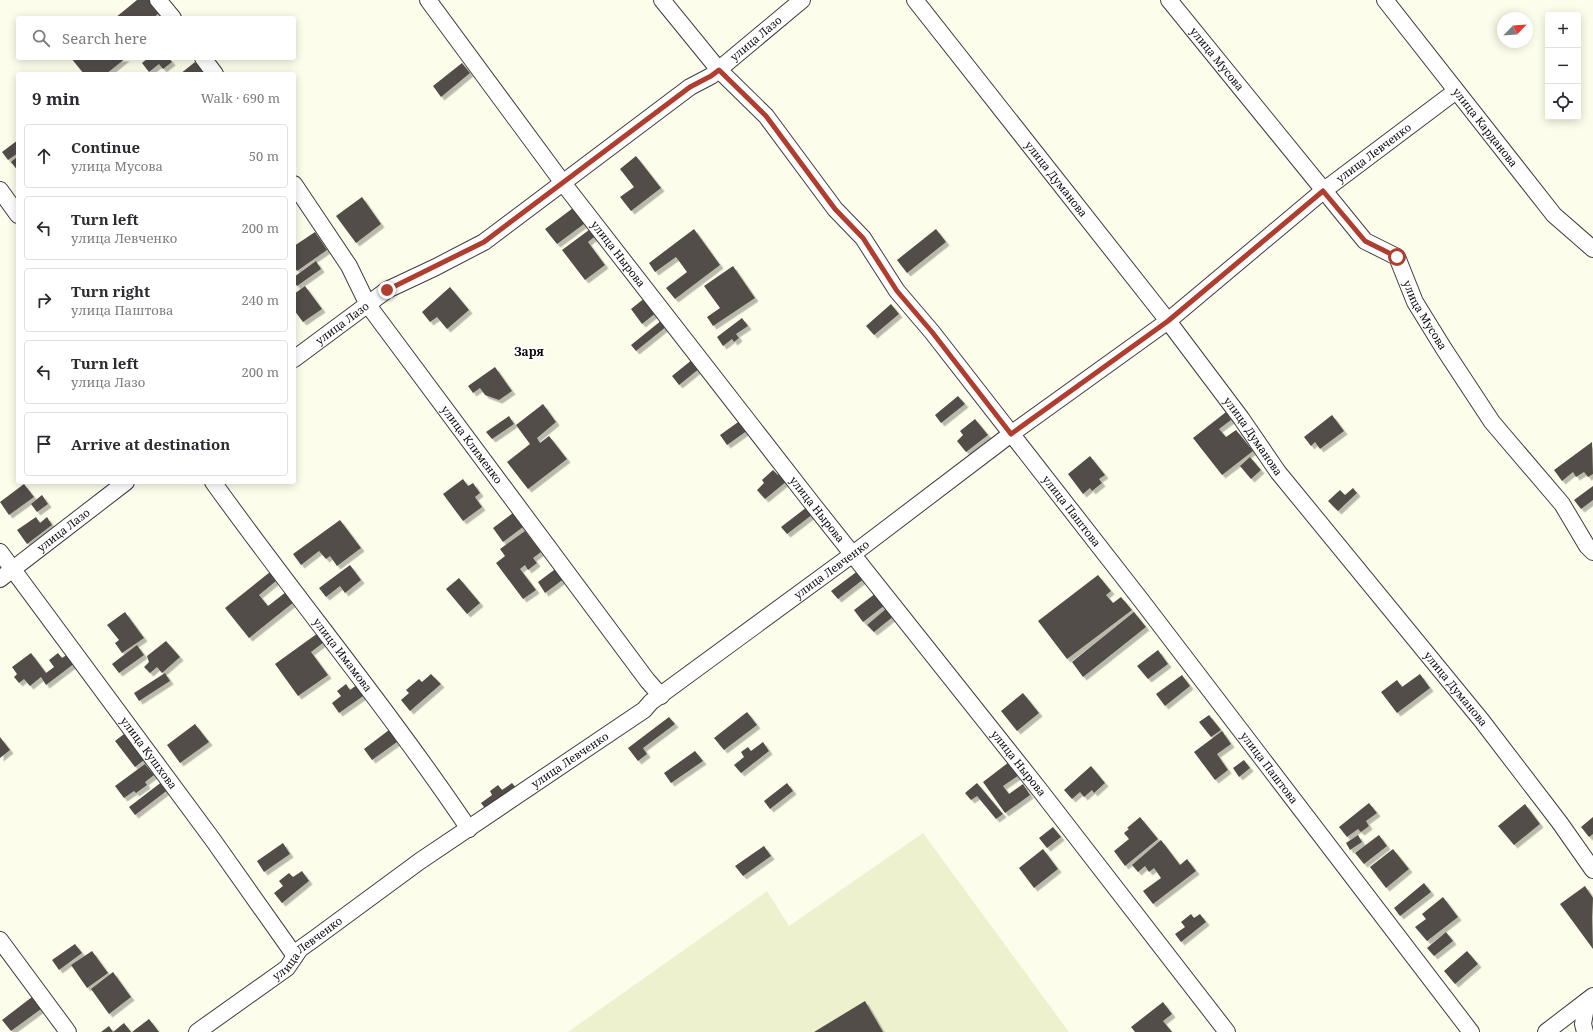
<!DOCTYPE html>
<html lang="en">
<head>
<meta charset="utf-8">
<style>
  body { margin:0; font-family:"Noto Serif",serif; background:#f7f7f7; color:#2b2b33 }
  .controls { position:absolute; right:12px; top:12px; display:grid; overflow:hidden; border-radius:4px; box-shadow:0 2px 10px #0003 }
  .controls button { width:36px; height:36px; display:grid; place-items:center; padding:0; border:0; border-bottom:1px solid #e1e1e2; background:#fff; color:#2b2b33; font:20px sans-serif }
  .compass { position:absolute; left:1497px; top:12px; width:36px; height:36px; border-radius:50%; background:#fff; box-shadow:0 2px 10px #0003; rotate:65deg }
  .stop { position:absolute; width:12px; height:12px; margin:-9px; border:3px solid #b03e2f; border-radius:50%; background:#fff }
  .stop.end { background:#b03e2f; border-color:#fff; box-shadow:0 1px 4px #0008 }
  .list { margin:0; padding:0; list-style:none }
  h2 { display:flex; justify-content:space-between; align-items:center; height:52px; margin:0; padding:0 16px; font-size:17px }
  h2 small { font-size:13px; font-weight:400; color:#7c7c81 }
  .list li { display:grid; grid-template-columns:26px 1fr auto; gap:12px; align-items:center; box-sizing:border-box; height:64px; margin:0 8px 8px; padding:0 8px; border:1px solid #e1e1e2; border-radius:4px }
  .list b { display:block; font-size:15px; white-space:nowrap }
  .list p { margin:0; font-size:13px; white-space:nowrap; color:#7c7c81 }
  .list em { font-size:13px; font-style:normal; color:#7c7c81 }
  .icon { flex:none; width:22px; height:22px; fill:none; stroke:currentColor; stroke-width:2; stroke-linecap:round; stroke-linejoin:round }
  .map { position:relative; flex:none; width:1593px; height:1032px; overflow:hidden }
  .search { position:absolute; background:#fff; box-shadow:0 2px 10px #0003; left:16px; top:16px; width:280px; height:44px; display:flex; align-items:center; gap:10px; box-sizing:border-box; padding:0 14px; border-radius:4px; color:#7c7c81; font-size:15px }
  .panel { position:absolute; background:#fff; box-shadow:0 2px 10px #0003; left:16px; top:72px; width:280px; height:412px; border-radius:4px }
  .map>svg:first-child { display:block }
  .farmland { fill:#eef1cd }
  .building { fill:#534e48; filter:url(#shadow) }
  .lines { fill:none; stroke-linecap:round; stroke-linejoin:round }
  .street-casing { stroke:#3e3e3e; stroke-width:18 }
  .street { stroke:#fff; stroke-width:16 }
  .route { stroke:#b03e2f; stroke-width:5 }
  .labels { text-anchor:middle; stroke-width:4; stroke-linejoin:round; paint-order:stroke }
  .street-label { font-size:11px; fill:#0b0b0b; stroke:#fff }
  .neighbourhood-label { font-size:12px; font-weight:bold; fill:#0b0b0b; stroke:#fff }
</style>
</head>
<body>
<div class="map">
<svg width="1593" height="1032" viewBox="0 0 1593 1032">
  <defs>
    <filter id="shadow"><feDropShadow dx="3.5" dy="3.5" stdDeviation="0" flood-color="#0004"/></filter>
  </defs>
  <rect width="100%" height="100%" fill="#fdfdeb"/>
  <path class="farmland" d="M923,833L1069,1032H568L767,891L789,926Z"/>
  <path class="building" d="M137,0H149L159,13L153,18H115Z
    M71,58H126L106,74H84Z
    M148,58H169L172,62L163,69L159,64L149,72L142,63Z
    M195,62L205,74H180Z
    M462,63L470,73L441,97L433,86Z
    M18,140V153L8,160L2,152Z
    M18,156V171L11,162Z
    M636,156L661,188L631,211L620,197L634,187L620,169Z
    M362,197L381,224L356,243L336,216Z
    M577,205L588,221L557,244L545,229Z
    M593,227L598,234L588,242L605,265L585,280L562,250Z
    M694,229L720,265L675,299L666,288L687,272L676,257L655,272L649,263Z
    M936,229L946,242L907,273L897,260Z
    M315,232L327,250L297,271L294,266V246Z
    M316,261L321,269L297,286L294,282V277Z
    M733,266L755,298L713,326L707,317L720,308L704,286Z
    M305,286L322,309L303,322L294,310V294Z
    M450,287L469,310L447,329L437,317L430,322L422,312Z
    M646,297L657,312L642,324L631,309Z
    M891,304L899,314L874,335L866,326Z
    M742,318L748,326L736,334L739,338L734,342L732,339L723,346L717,337Z
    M662,320L667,326L636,351L631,345Z
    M693,359L700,368L679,385L672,376Z
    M495,367L512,391L499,400L485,395L480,388L473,393L468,386Z
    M958,396L965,404L941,423L935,415Z
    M543,404L556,422L537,438L540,443L549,436L567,459L528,489L507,462L530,444L516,425Z
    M1226,412L1231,420L1219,429L1226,437L1236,430L1253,451L1222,475L1193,438Z
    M1332,415L1344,431L1320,449L1315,442L1311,446L1304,437Z
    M509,416L514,424L492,439L486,432Z
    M975,419L988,435L966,452L957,441L963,435L960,431Z
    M741,420L748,430L727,445L720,435Z
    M1592,442L1593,474L1588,477L1584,472L1576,477L1573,472L1562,481L1554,470Z
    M1090,456L1105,475L1099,479L1102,483L1092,491L1090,488L1083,494L1068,474Z
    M1250,457L1261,470L1251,479L1240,466Z
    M773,470L778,475L780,473L787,481L765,499L757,490L764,483L762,480Z
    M463,479L468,486L473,483L480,493L475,497L482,507L463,521L443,494Z
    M24,484L34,497L9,515L0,502Z
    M1593,486V500L1581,509L1574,500Z
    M1353,488L1357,493L1338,511L1328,501L1340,490L1345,495Z
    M42,495L48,504L37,512L31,504Z
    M807,507L813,514L787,534L781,527Z
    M513,513L523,527L503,542L493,528Z
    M36,517L40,523L47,517L52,525L27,544L17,530Z
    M340,520L361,548L337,566L330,556L326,559L319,551L301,565L293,554Z
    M525,531L541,552L533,558L537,563L528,570L525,565L520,569L536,590L523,599L496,563L505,556L500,549Z
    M350,565L361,580L345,593L340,586L326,597L319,588Z
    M558,567L565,578L545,593L538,582Z
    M859,570L865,578L838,599L831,591Z
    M270,572L276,581L259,595L268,606L286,592L294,602L249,638L225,608Z
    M1098,575L1111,591L1106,595L1113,603L1121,597L1132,610L1067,659L1038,621Z
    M459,578L480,603L467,614L446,589Z
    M876,593L885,605L863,622L854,610Z
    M887,608L894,616L874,632L867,625Z
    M125,612L144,638L122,653L115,643L119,640L107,625Z
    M1134,612L1146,627L1083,677L1072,662Z
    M318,633L324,642L311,652L328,675L298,696L275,664Z
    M166,641L180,657L162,673L157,667L150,673L144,667L149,662L147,656Z
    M137,645L144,655L119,673L112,664Z
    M1158,650L1168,664L1148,679L1137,666Z
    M31,653L46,673L54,667L49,660L58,653L62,658L68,654L75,663L46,685L41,677L30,686L24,679L19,683L14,677L17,674L12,667Z
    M165,673L170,681L139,701L134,693Z
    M431,674L441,684L410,711L401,700L409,693L406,690L419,679L422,682Z
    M1420,674L1430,688L1397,713L1381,692L1397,680L1402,687Z
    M1182,675L1190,686L1165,706L1156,694Z
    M346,684L350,690L358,684L366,694L339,713L332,703L341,696L337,691Z
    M1023,693L1039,713L1017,731L1001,711Z
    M747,712L757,725L724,750L714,738Z
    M1209,715L1221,730L1211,737L1199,722Z
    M669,717L675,724L643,748L647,754L638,761L628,748Z
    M195,724L209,742L180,763L167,745Z
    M389,730L397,742L372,760L364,749Z
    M1222,731L1231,744L1217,754L1228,770L1215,780L1194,752Z
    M124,734L144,760L135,767L115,741Z
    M0,737L10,750L0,758Z
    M763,742L769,751L741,773L734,765L744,757L741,752L748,747L751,751Z
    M695,751L703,761L671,783L664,773Z
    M1244,760L1250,768L1239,777L1233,768Z
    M1009,762L1019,775L1003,786L1009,794L1023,784L1030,795L1005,813L983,782Z
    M145,764L154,775L145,782L147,785L136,793L134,791L124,798L115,786Z
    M1091,766L1105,783L1094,793L1092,790L1084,797L1080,792L1072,799L1064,790Z
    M163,781L169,789L135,815L129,807Z
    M512,783L517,789L487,811L481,803L492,795L490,791L498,785L502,790Z
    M787,783L793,791L770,809L764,801Z
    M977,783L1003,814L996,819L977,796L971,800L965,793Z
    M1369,803L1377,813L1366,821L1369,826L1361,832L1358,829L1347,837L1339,827Z
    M1525,804L1540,824L1514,845L1498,826Z
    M1140,817L1158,839L1125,866L1114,851L1129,839L1124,833L1129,829L1127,828Z
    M1593,817V834L1589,837L1581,827Z
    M1053,827L1061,837L1047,848L1039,838Z
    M1358,835L1362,842L1350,850L1346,843Z
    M1379,835L1387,846L1364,864L1355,853Z
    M1161,840L1180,865L1187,859L1196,871L1153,904L1143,891L1161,878L1154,868L1149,872L1145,866L1138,872L1132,865Z
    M283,843L290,854L264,872L257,861Z
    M764,846L771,856L743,876L735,866Z
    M1043,849L1058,869L1034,888L1019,868Z
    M1393,849L1409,869L1386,888L1370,867Z
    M302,871L309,881L282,903L274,893L283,886L279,881L289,873L293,877Z
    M1424,883L1431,892L1400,916L1394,908Z
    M1585,886L1593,898L1592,918L1593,949L1560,904Z
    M1443,897L1458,917L1427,941L1415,927L1426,919L1422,914Z
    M1191,914L1194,918L1200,914L1206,922L1181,942L1175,934L1185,927L1181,922Z
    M1446,932L1453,941L1434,956L1427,948Z
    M75,944L82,953L59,970L52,960Z
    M92,951L108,973L87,988L71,965Z
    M1467,951L1478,964L1455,984L1444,971Z
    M113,972L131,997L109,1014L91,989Z
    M32,997L41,1009L11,1031L2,1020Z
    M865,1001L883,1032H814Z
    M1163,1002L1172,1014L1163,1021L1172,1032H1135L1131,1027Z
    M149,1019L159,1032H132Z
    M124,1023L131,1032H101L109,1026L113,1032Z"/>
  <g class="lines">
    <g class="street-casing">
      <g id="street">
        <path d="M158,0L173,18"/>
        <path id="s1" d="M428,0L563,183L811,502L1039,789L1227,1032"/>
        <path id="s2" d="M662,0L719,70L766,116L835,209L863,238L897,291L932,332L1141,600L1471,1032"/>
        <path id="s3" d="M915,0L1168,321L1241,418L1278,472L1482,721L1560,823L1593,870"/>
        <path id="s4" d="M1169,0L1365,241L1397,257L1415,302L1444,349L1492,422L1562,504L1587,546L1593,552"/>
        <path id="s5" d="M1385,0L1554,215L1593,249"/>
        <path d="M203,58L215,74"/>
        <path id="s6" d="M294,184L349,266L368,305L647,680L661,696"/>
        <path d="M0,190L18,215"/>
        <path id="s7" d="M294,359L387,290L436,267L484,242L690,87L711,76L802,0"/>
        <path id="s8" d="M213,482C297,599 389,710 469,829"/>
        <path id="s9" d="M0,552L213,840L295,956"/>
        <path id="s10" d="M0,579L126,482"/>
        <path d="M0,940L68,1032"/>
        <path id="s11" d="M197,1032L287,968L300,949L314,939L420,861L644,710L651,702L853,554L1011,434L1168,321L1323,191L1456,91"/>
        <path d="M1546,1032L1593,996"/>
        <path d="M1585,1032L1583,1024L1587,1001"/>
      </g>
    </g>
    <use href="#street" class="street"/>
  </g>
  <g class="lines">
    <path class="route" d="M387,290L484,242L690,87L711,76L719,70L766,116L835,209L863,238L897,291L932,332L1011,434L1168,321L1323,191L1365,241L1397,257"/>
  </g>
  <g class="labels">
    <g class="street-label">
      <text dy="4" stroke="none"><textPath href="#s7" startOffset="564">улица Лазо</textPath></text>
      <text dy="4" stroke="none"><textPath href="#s4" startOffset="76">улица Мусова</textPath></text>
      <text dy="4" stroke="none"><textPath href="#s5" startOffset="162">улица Карданова</textPath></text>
      <text dy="4" stroke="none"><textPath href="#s11" startOffset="1471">улица Левченко</textPath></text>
      <text dy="4" stroke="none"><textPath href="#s3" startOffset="228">улица Думанова</textPath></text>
      <text dy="4" stroke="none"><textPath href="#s1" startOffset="317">улица Нырова</textPath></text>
      <text dy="4" stroke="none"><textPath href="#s4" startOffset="411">улица Мусова</textPath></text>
      <text dy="4" stroke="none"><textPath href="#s7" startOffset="60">улица Лазо</textPath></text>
      <text dy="4" stroke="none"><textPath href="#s3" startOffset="552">улица Думанова</textPath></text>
      <text dy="4" stroke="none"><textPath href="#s6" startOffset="316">улица Клименко</textPath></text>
      <text dy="4" stroke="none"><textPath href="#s1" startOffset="641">улица Нырова</textPath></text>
      <text dy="4" stroke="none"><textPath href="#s2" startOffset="656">улица Паштова</textPath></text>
      <text dy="4" stroke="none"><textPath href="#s10" startOffset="80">улица Лазо</textPath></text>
      <text dy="4" stroke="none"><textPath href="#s11" startOffset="787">улица Левченко</textPath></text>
      <text dy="4" stroke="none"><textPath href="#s8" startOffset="216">улица Имамова</textPath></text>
      <text dy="4" stroke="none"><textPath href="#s3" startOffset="876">улица Думанова</textPath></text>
      <text dy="4" stroke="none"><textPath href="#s9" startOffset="250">улица Кушхова</textPath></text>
      <text dy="4" stroke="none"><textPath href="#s11" startOffset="463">улица Левченко</textPath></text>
      <text dy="4" stroke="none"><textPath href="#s1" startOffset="965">улица Нырова</textPath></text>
      <text dy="4" stroke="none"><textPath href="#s2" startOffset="980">улица Паштова</textPath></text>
      <text dy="4" stroke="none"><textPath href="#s11" startOffset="139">улица Левченко</textPath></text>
    </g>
    <g class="neighbourhood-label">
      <text x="529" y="356">Заря</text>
    </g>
  </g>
</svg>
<div class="controls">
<button>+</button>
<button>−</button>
<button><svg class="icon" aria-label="locate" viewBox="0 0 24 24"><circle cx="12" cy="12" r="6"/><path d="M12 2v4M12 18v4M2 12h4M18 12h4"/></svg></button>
</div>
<svg class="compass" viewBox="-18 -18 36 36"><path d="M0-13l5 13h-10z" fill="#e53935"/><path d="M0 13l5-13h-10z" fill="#7c7c81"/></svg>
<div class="stop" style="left:1397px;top:257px"></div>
<div class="stop end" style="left:387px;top:290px"></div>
<div class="search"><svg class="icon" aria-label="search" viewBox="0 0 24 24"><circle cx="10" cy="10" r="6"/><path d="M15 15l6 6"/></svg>Search here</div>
<section class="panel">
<h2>9 min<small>Walk · 690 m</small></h2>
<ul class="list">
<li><svg class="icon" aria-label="ahead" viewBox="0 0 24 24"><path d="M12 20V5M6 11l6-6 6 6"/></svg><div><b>Continue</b><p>улица Мусова</p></div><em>50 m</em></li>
<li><svg class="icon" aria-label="left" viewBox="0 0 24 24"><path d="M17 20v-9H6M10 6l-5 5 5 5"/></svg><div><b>Turn left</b><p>улица Левченко</p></div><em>200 m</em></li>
<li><svg class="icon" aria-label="right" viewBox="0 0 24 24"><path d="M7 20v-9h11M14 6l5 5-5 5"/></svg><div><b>Turn right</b><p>улица Паштова</p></div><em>240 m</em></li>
<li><svg class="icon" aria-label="left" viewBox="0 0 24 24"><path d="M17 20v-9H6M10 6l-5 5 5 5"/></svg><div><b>Turn left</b><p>улица Лазо</p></div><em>200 m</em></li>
<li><svg class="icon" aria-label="arrive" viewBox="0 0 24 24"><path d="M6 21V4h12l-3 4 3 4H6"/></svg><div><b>Arrive at destination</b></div></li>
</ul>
</section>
</div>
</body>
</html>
